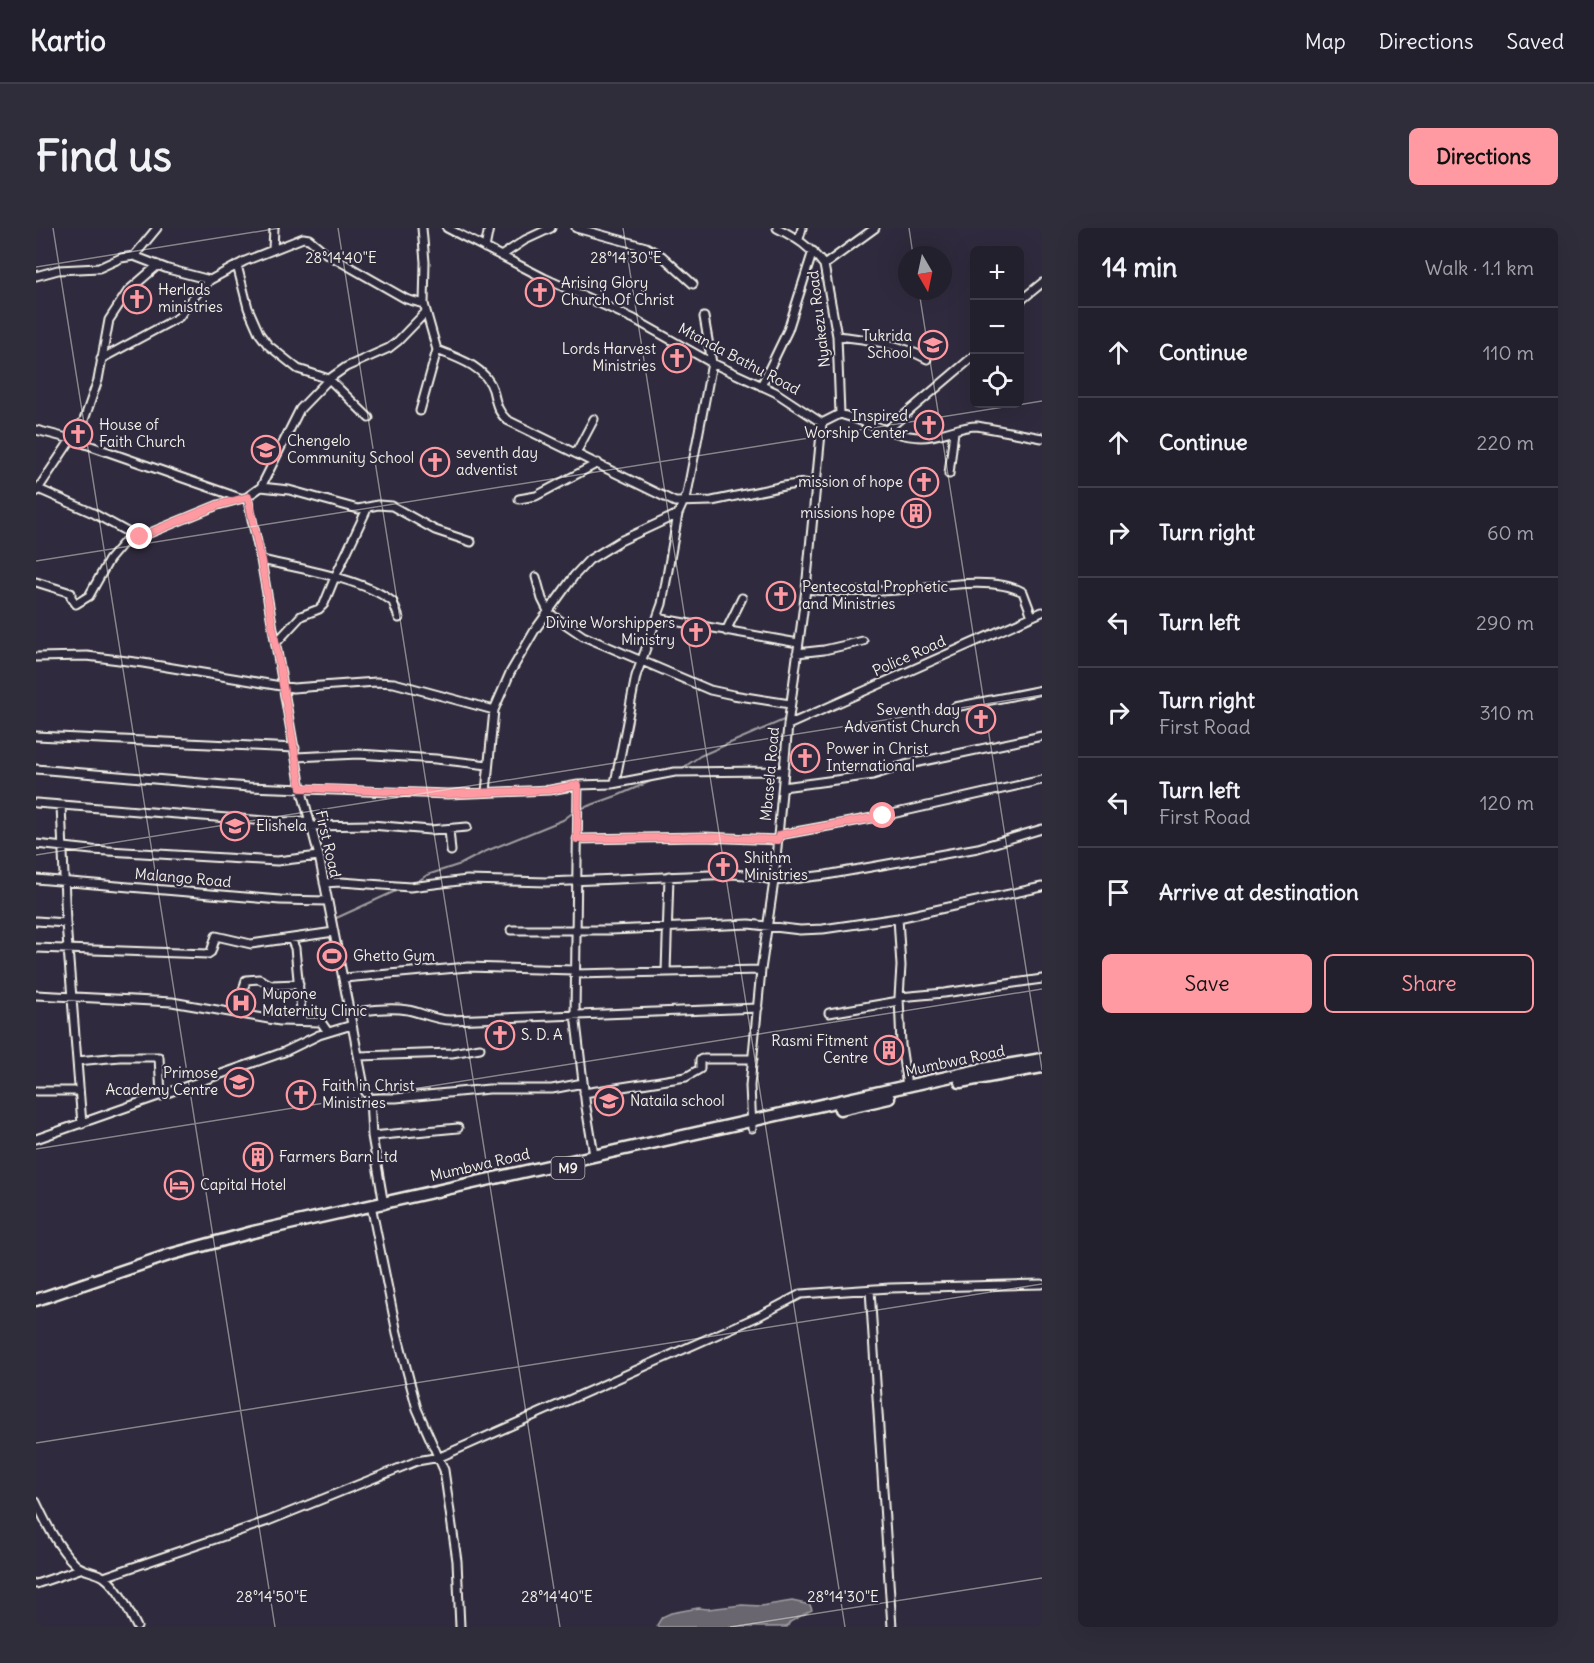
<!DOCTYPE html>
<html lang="en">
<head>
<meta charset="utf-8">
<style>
  body { margin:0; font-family:Delius,sans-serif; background:#2f2d3a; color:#f1f3f6 }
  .controls { position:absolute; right:18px; top:18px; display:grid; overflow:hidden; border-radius:9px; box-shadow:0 6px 24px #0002 }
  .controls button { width:54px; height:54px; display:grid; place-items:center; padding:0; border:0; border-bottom:2px solid #403e4a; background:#23202e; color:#f1f3f6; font:30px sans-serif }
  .compass { position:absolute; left:862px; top:18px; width:54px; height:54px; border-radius:50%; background:#23202e; box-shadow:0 6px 24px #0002; rotate:171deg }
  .stop { position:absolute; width:18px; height:18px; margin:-14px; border:4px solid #ff9aa2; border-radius:50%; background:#fff }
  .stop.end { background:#ff9aa2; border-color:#fff; box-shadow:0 2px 6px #0008 }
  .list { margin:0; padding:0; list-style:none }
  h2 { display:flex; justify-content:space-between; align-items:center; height:78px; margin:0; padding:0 24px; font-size:26px }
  h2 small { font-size:20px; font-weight:400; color:#a3a3aa }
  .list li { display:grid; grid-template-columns:39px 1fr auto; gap:18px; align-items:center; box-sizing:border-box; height:90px; padding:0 24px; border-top:2px solid #403e4a }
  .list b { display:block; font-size:22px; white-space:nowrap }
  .list p { margin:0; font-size:20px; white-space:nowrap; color:#a3a3aa }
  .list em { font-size:20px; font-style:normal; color:#a3a3aa }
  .actions { display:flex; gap:12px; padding:18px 24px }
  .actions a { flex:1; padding:14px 0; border:2px solid #ff9aa2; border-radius:9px; text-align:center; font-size:21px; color:#ff9aa2 }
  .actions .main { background:#ff9aa2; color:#111 }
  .icon { flex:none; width:33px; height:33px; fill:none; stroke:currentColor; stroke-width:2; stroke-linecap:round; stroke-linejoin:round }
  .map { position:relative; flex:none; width:1006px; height:1399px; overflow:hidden; border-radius:9px }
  header { display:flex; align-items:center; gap:36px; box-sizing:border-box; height:84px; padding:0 30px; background:#23202e; border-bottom:2px solid #403e4a }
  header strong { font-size:28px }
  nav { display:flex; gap:33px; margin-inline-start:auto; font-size:21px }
  .intro { display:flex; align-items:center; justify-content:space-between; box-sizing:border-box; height:144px; padding:0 36px }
  h1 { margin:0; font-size:42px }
  .button { padding:15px 27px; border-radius:9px; background:#ff9aa2; color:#111; font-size:21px; font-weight:700 }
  main { display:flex; gap:36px; padding:0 36px }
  aside { flex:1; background:#23202e; border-radius:9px; box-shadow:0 6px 24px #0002 }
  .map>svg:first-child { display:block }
  .water { fill:#6a6670; stroke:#a19ea0; stroke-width:1.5 }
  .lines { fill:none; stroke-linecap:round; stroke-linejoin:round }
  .stream { stroke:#a19ea0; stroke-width:2 }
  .street-casing { stroke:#f4f1e8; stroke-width:11 }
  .primary-casing { stroke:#f4f1e8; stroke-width:15 }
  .street { stroke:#2f2a3d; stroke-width:7 }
  .primary { stroke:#2f2a3d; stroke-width:10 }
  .route { stroke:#ff9aa2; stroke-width:8 }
  .ticks { fill:none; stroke:#f4f1e8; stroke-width:1.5; stroke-opacity:0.45 }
  .labels { text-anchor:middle; stroke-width:4.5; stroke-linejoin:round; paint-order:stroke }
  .shield { fill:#2f2a3d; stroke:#b9b5b5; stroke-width:1.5 }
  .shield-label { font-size:14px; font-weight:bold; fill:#f4f1e8 }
  .poi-label { font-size:15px; fill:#f4f1e8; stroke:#2f2a3d; text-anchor:start }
  .street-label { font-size:15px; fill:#f4f1e8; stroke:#2f2a3d }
  .ticks-label { font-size:15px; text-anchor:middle; fill:#f4f1e8; stroke:#2f2a3d; stroke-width:4.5; stroke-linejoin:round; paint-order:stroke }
</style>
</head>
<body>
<header>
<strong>Kartio</strong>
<nav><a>Map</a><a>Directions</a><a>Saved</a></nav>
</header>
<div class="intro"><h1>Find us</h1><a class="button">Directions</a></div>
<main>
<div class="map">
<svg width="1006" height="1399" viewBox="0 0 1006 1399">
  <rect width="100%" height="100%" fill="#2f2a3d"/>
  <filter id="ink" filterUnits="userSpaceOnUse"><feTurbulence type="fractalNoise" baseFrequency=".0167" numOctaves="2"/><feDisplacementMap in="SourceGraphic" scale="12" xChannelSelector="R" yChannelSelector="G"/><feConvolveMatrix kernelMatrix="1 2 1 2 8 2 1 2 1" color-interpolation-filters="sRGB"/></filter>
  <g filter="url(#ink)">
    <path class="water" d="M756,1373L774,1377L776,1382L754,1394L751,1399H622L621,1397L626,1389L635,1385L662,1380L672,1381L706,1377L725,1378Z"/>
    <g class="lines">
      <path class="stream" d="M757,489L774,484
        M644,542L664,528L750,491
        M544,581L583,567L622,550
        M378,656L391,647L425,636L448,624L527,592L539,583
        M296,692L364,661"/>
      <g class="street-casing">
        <path id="street" d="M411,0L508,50L598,91L676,135L739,164L786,195
          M540,0L610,19L626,28L657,56
          M741,0C761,10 774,19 788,37
          M763,11L766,0
          M449,20L453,0
          M237,21L238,0
          M98,28L121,0
          M465,28L489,12L515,0
          M201,37L212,80L223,105L232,117L262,141L293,151L333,190
          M0,48L22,42L63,40L85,30L98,28L132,41L174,52
          M984,73L1006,55
          M801,108C831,111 864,116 891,131
          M401,122C422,130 450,139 457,162C460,174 461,183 471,192L639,274L676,273L748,258L768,255L781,257
          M65,131L143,89L155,72L174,52L209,33L267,10L273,11L291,26L370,71L388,76
          M725,158L752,102L777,23
          M384,183L401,122L388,76L389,34L386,0
          M804,186L801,108L788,37L839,0
          M804,186C829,193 861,209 885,209C905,209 922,198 941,198L1006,210
          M786,195L804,186
          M852,201L939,127
          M0,202L35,211L204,270
          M540,225L558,191
          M913,246L918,203
          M225,259L253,262L322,281L342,277L356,278L399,302L435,314
          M0,260L57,285L95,306L104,309L182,277L211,269L225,332L265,560L283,628L329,863L334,870L336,908L348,977
          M0,264L48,192L62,152L73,92L92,63L122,37
          M211,269L225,259L264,181L293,151L310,139L353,120L362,113L390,84
          M483,271L500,268L562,235
          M225,332C262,340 328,351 357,374L363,390
          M500,349L506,371L513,385L547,408L674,462L697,467L754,476
          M0,354L35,365V369L40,376L53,368L73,332L95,306
          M770,361C804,365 838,364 872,361C905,358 957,348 987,364L996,388
          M621,390L762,415
          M690,403L706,370
          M240,415L265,388L283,381L288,376L299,349L331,281
          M761,425L788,422L827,413
          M0,429L51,428L107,435L257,460L340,454L358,455L458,482L450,564
          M919,479L1006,462
          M458,482L474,445L499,402L538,348L553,332L584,313L642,286
          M752,497L1006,384
          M0,508L259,520
          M260,529L322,526L400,531L452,537
          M0,541L212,559L412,566L514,562L542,557L576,556L639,544L747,543
          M579,555L600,448L626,376L642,286L651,266L676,135L668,89
          M542,557L539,786L550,879L558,927
          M747,559L837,547L869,537L1006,508
          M0,575L243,594L273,593
          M25,577L30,695L46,896
          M274,598L335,597L394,602L431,599
          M413,601L415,623
          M743,607L847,588L1006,552
          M541,611L668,609L742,612
          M0,616L56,622L241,633L283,628
          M0,651L244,672L291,673
          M288,655L305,654L374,659L431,652L511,654L697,646L720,648L738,653L790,647L942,620L1006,601
          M862,690L865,738L863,769
          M0,693L30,695
          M475,702H575L713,696L764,702L787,701L862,690L1006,659
          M255,711L259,720L266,793
          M0,720L172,726L175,724L180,708L215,716L298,704
          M630,744L633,648
          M538,746L725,742
          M308,750L432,739L538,742
          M206,766L210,752L223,751L235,757L263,756
          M0,767L136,774L244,793L285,794L292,804
          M314,785C333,782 353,779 372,782C387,785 399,792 414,792L722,780
          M793,785L863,773
          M323,828L416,825L444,820
          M41,833L84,829H123L125,868
          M871,858L865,817L863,769L908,765L1006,751
          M0,863H43
          M548,865L650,849L664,841V832L666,831H717
          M334,870H360L453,861H516L547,855
          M716,900L714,858L725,742L738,653L752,497L770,361L786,195
          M336,908L422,900
          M0,911L248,824L283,807L316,797
          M335,977L361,1105L381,1181L408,1242L421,1333L424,1399
          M834,1062L856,1399
          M0,1274C10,1295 22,1320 39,1336C47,1344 59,1343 68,1349C84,1361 92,1382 101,1399
          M68,1349L232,1293L381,1233L404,1229L723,1088L765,1066L854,1060L1006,1056
          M0,1356L44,1341"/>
      </g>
      <g class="primary-casing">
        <path id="primary" d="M924,854L1006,839
          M804,881L853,870
          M0,1072L133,1027L217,1004L947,841L1006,831"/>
      </g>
      <use href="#street" class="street"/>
      <use href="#primary" class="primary"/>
    </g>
  </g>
  <g class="lines" filter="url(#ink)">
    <path class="route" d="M104,309L182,277L212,269L225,332L265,560L412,566L514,562L542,557L541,611L668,609L742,612L743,607L847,588"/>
  </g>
  <path class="ticks" d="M17,0L239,1399M302,0L524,1399M587,0L809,1399M873,0L877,27M0,39L244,0M883,63L1006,842M0,333L1006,173M0,627L1006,467M0,921L1006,761M0,1215L1006,1056M694,1399L1006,1350"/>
  <defs>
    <g id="church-ring" transform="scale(1.5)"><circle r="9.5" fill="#2f2a3d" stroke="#ff9aa2" stroke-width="1.5"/><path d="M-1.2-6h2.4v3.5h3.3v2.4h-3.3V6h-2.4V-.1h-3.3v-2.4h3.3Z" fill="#ff9aa2"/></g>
    <g id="school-ring" transform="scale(1.5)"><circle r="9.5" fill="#2f2a3d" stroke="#ff9aa2" stroke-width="1.5"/><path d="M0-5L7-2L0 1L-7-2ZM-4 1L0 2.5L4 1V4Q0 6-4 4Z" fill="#ff9aa2"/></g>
    <g id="building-ring" transform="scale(1.5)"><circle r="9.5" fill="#2f2a3d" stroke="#ff9aa2" stroke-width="1.5"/><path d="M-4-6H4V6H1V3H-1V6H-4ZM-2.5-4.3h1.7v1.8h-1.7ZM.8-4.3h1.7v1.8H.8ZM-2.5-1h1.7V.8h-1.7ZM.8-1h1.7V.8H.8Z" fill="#ff9aa2"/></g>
    <g id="stadium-ring" transform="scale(1.5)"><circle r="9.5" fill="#2f2a3d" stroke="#ff9aa2" stroke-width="1.5"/><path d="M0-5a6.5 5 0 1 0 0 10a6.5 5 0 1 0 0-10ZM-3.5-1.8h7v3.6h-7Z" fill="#ff9aa2"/></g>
    <g id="hospital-ring" transform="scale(1.5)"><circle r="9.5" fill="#2f2a3d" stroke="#ff9aa2" stroke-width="1.5"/><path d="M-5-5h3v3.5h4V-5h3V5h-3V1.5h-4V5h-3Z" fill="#ff9aa2"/></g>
    <g id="hotel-ring" transform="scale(1.5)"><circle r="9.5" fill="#2f2a3d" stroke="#ff9aa2" stroke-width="1.5"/><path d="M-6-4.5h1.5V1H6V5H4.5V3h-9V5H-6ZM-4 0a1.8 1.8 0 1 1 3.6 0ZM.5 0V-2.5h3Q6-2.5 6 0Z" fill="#ff9aa2"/></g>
  </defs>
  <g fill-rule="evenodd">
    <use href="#church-ring" x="504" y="64"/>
    <use href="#church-ring" x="101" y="71"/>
    <use href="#school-ring" x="897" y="117"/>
    <use href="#church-ring" x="641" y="130"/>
    <use href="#church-ring" x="893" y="197"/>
    <use href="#church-ring" x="42" y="206"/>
    <use href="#school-ring" x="230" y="222"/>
    <use href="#church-ring" x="399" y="234"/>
    <use href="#church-ring" x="888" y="254"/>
    <use href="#building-ring" x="880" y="285"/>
    <use href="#church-ring" x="745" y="368"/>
    <use href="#church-ring" x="660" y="404"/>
    <use href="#church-ring" x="945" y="491"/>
    <use href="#church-ring" x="769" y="530"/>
    <use href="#school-ring" x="199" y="598"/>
    <use href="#church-ring" x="687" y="639"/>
    <use href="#stadium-ring" x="296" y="728"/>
    <use href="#hospital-ring" x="205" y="775"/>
    <use href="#church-ring" x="464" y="807"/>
    <use href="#building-ring" x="853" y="822"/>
    <use href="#school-ring" x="203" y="854"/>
    <use href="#church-ring" x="265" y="867"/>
    <use href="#school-ring" x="573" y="873"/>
    <use href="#building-ring" x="222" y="929"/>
    <use href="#hotel-ring" x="143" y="957"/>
  </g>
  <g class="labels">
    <rect class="shield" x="515.5" y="929" width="33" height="22" rx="4.5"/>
    <g class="shield-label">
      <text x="532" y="945">M9</text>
    </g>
    <g class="poi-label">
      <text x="525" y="60">Arising Glory<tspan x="525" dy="17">Church Of Christ</tspan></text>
      <text x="122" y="67">Herlads<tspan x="122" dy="17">ministries</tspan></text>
      <text x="876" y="113" text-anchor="end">Tukrida<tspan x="876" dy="17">School</tspan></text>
      <text x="620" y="126" text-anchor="end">Lords Harvest<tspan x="620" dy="17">Ministries</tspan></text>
      <text x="872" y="193" text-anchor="end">Inspired<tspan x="872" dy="17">Worship Center</tspan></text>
      <text x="63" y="202">House of<tspan x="63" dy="17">Faith Church</tspan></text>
      <text x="251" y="218">Chengelo<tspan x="251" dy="17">Community School</tspan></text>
      <text x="420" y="230">seventh day<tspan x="420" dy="17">adventist</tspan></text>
      <text x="867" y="259" text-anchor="end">mission of hope</text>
      <text x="859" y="290" text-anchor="end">missions hope</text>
      <text x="766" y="364">Pentecostal Prophetic<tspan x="766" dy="17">and Ministries</tspan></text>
      <text x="639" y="400" text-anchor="end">Divine Worshippers<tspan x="639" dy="17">Ministry</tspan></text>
      <text x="924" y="487" text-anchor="end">Seventh day<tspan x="924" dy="17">Adventist Church</tspan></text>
      <text x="790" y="526">Power in Christ<tspan x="790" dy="17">International</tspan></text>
      <text x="220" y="603">Elishela</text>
      <text x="708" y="635">Shithm<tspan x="708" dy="17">Ministries</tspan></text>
      <text x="317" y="733">Ghetto Gym</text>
      <text x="226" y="771">Mupone<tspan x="226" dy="17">Maternity Clinic</tspan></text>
      <text x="485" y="812">S. D. A</text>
      <text x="832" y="818" text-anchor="end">Rasmi Fitment<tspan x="832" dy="17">Centre</tspan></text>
      <text x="182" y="850" text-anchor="end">Primose<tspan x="182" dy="17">Academy Centre</tspan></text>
      <text x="286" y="863">Faith in Christ<tspan x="286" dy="17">Ministries</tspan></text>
      <text x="594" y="878">Nataila school</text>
      <text x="243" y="934">Farmers Barn Ltd</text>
      <text x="164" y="962">Capital Hotel</text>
    </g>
    <g class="street-label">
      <text transform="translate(783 91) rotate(-97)" y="5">Nyakezu Road</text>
      <text transform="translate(703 131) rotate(28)" y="5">Mtanda Bathu Road</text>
      <text transform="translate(873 428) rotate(-24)" y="5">Police Road</text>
      <text transform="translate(734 546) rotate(-85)" y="5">Mbasela Road</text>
      <text transform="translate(292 616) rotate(77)" y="5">First Road</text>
      <text transform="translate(147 650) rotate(5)" y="5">Malango Road</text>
      <text transform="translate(919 833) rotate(-12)" y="5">Mumbwa Road</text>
      <text transform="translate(444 937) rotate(-13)" y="5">Mumbwa Road</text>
    </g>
  </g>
  <g class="ticks-label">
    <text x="305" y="35">28°14'40"E</text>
    <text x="590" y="35">28°14'30"E</text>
    <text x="236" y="1374">28°14'50"E</text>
    <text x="521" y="1374">28°14'40"E</text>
    <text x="807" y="1374">28°14'30"E</text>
  </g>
</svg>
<div class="controls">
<button>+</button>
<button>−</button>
<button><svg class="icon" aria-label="locate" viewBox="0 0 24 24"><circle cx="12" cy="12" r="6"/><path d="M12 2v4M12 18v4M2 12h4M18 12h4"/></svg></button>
</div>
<svg class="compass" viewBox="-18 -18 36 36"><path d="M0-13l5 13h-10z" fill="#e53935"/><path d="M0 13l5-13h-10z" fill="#a3a3aa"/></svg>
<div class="stop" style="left:847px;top:588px"></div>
<div class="stop end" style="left:104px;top:309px"></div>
</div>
<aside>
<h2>14 min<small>Walk · 1.1 km</small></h2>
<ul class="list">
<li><svg class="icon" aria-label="ahead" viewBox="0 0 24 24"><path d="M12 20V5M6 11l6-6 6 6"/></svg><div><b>Continue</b></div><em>110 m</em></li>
<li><svg class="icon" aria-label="ahead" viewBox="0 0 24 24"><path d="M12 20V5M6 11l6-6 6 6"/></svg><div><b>Continue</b></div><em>220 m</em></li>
<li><svg class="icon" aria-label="right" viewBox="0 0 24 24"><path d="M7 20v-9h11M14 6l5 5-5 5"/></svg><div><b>Turn right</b></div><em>60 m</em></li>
<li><svg class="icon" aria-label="left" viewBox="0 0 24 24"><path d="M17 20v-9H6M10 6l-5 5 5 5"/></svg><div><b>Turn left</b></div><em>290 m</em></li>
<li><svg class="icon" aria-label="right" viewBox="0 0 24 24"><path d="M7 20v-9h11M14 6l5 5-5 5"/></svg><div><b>Turn right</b><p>First Road</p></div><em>310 m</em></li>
<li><svg class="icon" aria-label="left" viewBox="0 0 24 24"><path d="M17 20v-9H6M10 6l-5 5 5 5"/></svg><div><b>Turn left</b><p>First Road</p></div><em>120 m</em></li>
<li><svg class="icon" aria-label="arrive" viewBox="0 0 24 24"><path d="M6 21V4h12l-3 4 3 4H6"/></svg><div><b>Arrive at destination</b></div></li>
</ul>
<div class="actions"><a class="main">Save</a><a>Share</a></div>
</aside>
</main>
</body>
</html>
